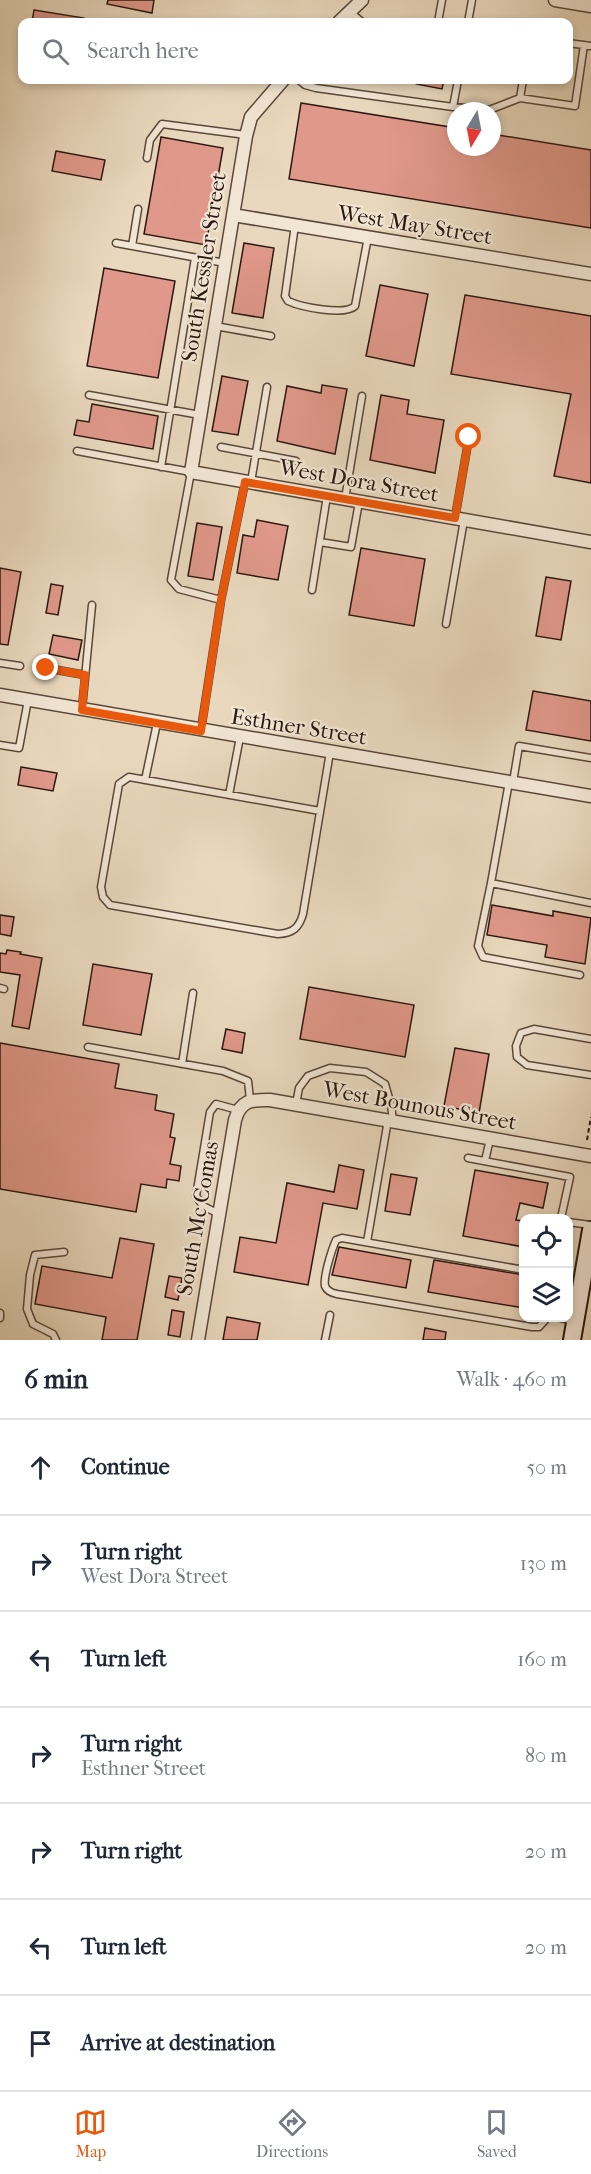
<!DOCTYPE html>
<html lang="en">
<head>
<meta charset="utf-8">
<style>
  body { margin:0; font-family:"IM FELL French Canon",serif; background:#f6f6f7; color:#1f2937 }
  .controls { position:absolute; right:18px; bottom:18px; display:grid; overflow:hidden; border-radius:12px; box-shadow:0 3px 9px #0003 }
  .controls button { width:54px; height:54px; display:grid; place-items:center; padding:0; border:0; border-bottom:2px solid #e0e1e3; background:#fff; color:#1f2937; font:30px sans-serif }
  .compass { position:absolute; left:447px; top:102px; width:54px; height:54px; border-radius:50%; background:#fff; box-shadow:0 3px 9px #0003; rotate:190deg }
  .stop { position:absolute; width:18px; height:18px; margin:-14px; border:4px solid #ea580c; border-radius:50%; background:#fff }
  .stop.end { background:#ea580c; border-color:#fff; box-shadow:0 2px 6px #0008 }
  .list { margin:0; padding:0; list-style:none }
  h2 { display:flex; justify-content:space-between; align-items:center; height:78px; margin:0; padding:0 24px; font-size:26px }
  h2 small { font-size:20px; font-weight:400; color:#747a83 }
  .list li { display:grid; grid-template-columns:39px 1fr auto; gap:18px; align-items:center; box-sizing:border-box; height:96px; padding:0 24px; border-top:2px solid #e0e1e3 }
  .list b { display:block; font-size:22px; white-space:nowrap }
  .list p { margin:0; font-size:20px; white-space:nowrap; color:#747a83 }
  .list em { font-size:20px; font-style:normal; color:#747a83 }
  .icon { flex:none; width:33px; height:33px; fill:none; stroke:currentColor; stroke-width:2; stroke-linecap:round; stroke-linejoin:round }
  .map { position:relative; flex:none; width:591px; height:1340px; overflow:hidden }
  .search { position:absolute; background:#fff; box-shadow:0 3px 9px #0003; left:18px; right:18px; top:18px; height:66px; display:flex; align-items:center; gap:15px; box-sizing:border-box; padding:0 21px; border-radius:12px; color:#747a83; font-size:22px }
  .sheet { height:750px; background:#fff }
  nav { display:flex; justify-content:space-around; align-items:center; box-sizing:border-box; height:84px; border-top:2px solid #e0e1e3; background:#fff; font-size:16px; color:#747a83 }
  nav a { display:grid; justify-items:center; gap:3px }
  nav .on { color:#ea580c }
  .map>svg:first-child { display:block }
  .building { fill:#e0988a; stroke:#2b1810; stroke-width:1.5 }
  .lines { fill:none; stroke-linecap:round; stroke-linejoin:round }
  .lane-casing { stroke:#5a483b; stroke-width:9 }
  .street-casing { stroke:#5a483b; stroke-width:15 }
  .secondary-casing { stroke:#2b1810; stroke-width:20 }
  .path { stroke:#2b1810; stroke-width:2; stroke-dasharray:4.5 3; stroke-linecap:butt }
  .lane { stroke:#f1e6d4; stroke-width:6 }
  .street { stroke:#f1e6d4; stroke-width:12 }
  .secondary { stroke:#f1e6d4; stroke-width:16 }
  .route { stroke:#ea580c; stroke-width:8 }
  .labels { text-anchor:middle; stroke-width:4.5; stroke-linejoin:round; paint-order:stroke }
  .street-label { font-size:22px; fill:#2b1810; stroke:#f1e6d4 }
</style>
</head>
<body>
<div class="map">
<svg width="591" height="1340" viewBox="0 0 591 1340">
  <rect width="100%" height="100%" fill="#e9d8bd"/>
  <filter id="stains"><feTurbulence type="fractalNoise" baseFrequency=".00333" numOctaves="4"/><feColorMatrix values="0 0 0 0 .2 0 0 0 0 .09 0 0 0 0 .02 0 0 0 .5 -.17"/></filter>
  <radialGradient id="worn" r=".72"><stop offset=".6" stop-color="#630" stop-opacity="0"/><stop offset="1" stop-color="#630" stop-opacity=".3"/></radialGradient>
  <path class="building" d="M108,0H154L152,13L107,4Z
    M34,10L84,18L83,22H32Z
    M416,80H444L442,89L416,84Z
    M301,103L456,128V147H492V134L591,150V228L289,179Z
    M161,137L223,148L206,245L144,234Z
    M56,151L105,160L101,180L52,171Z
    M244,243L274,248L263,318L232,313Z
    M104,268L175,281L158,378L87,366Z
    M380,285L428,294L414,366L366,356Z
    M465,295L591,316V483L554,476L571,394L451,374Z
    M222,376L248,381L238,435L212,431Z
    M322,385L347,389L335,454L277,441L287,386L321,393Z
    M381,395L409,400L407,414L444,420L435,473L370,460Z
    M92,404L158,416L153,449L74,435L77,420L89,422Z
    M257,520L288,526L278,580L237,573L243,535L254,537Z
    M197,523L222,527L213,580L188,576Z
    M361,548L425,559L414,626L349,615Z
    M0,568L21,572L8,645L0,644Z
    M546,577L571,581L561,640L536,636Z
    M51,584L63,586L58,615L46,613Z
    M53,635L82,640L78,660L49,654Z
    M533,691L591,701V741L526,730Z
    M21,767L57,773L53,791L18,785Z
    M492,905L553,916V911L591,918L585,964L545,957L547,945L487,935Z
    M0,915L14,917L11,936L0,934Z
    M7,950L21,952L20,954L42,958L29,1029L12,1026L20,975L0,972V953L6,954Z
    M93,964L152,974L141,1035L83,1025Z
    M309,987L414,1005L405,1057L300,1039Z
    M226,1029L245,1033L242,1053L222,1049Z
    M0,1043L119,1064L115,1088L157,1095L155,1110L174,1114L170,1137L175,1138L170,1164L181,1166L179,1181L167,1179L166,1188L141,1184L136,1212L0,1189Z
    M455,1048L489,1054L479,1113L444,1106Z
    M339,1165L364,1170L357,1209L323,1203L308,1285L234,1272L240,1237L276,1243L287,1183L334,1192Z
    M475,1170L548,1183L543,1208L520,1203L516,1220L524,1221V1247L463,1236Z
    M391,1174L417,1178L410,1215L385,1211Z
    M120,1238L154,1244L137,1340H102L106,1317L35,1304L42,1266L112,1278Z
    M339,1247L411,1260L406,1288L332,1275Z
    M434,1260L524,1275V1308L428,1292Z
    M169,1276L182,1278L178,1300L165,1297Z
    M172,1310L184,1312L180,1337L168,1335Z
    M227,1317L260,1323L257,1340H223Z
    M425,1328L446,1332L445,1340H423Z"/>
  <g class="lines">
    <g class="lane-casing">
      <path id="lane" d="M350,12L362,22
        M438,22L442,0
        M468,22L472,0
        M568,43L591,46
        M299,80L305,85L316,88L453,107L458,80
        M523,80L520,98L575,106L584,45
        M453,107L489,110L520,98
        M147,158L150,140L162,124L246,135
        M295,225L285,296L288,301C301,307 345,316 355,306L368,237
        M116,243L225,263
        M132,246L138,209
        M215,326L271,336
        M89,395L200,415
        M221,447L296,461
        M77,451L191,472L171,580L179,589L221,600L201,730
        M161,467L195,258
        M251,482L267,387
        M345,499L362,396
        M455,518L469,437
        M320,542L351,547L359,502
        M312,590L327,496
        M221,600L245,482
        M446,624L464,520
        M0,663L20,666
        M46,668L85,675
        M82,709L92,605
        M0,745L19,748L28,700
        M145,780L157,723
        M513,782L519,746L591,758
        M229,795L240,737
        M320,811L129,777L119,784L101,887L103,897L110,905L278,934C293,933 299,928 303,914L330,752
        M491,883L509,782
        M580,975L483,957L478,946L491,883L591,903
        M0,988L4,989
        M591,1039L534,1029L521,1033L516,1046L517,1057L527,1065L591,1075
        M88,1047L223,1071L248,1081L250,1100
        M182,1064L193,993
        M296,1104L299,1088L308,1076L330,1068L366,1072L385,1084L391,1105L393,1121
        M468,1158L570,1177L561,1218
        M485,1161L490,1139
        M219,1214L203,1206L196,1196L210,1112L216,1104L238,1110
        M568,1222L591,1225
        M367,1242L388,1120
        M524,1270L342,1238L336,1240C332,1249 323,1277 325,1286C327,1291 332,1293 337,1294L532,1327H539L547,1318
        M0,1313V1318
        M561,1318L575,1321
        M56,1340L53,1334L33,1324L27,1309L30,1275L35,1255L64,1252
        M325,1340L330,1315"/>
    </g>
    <g class="street-casing">
      <path id="street" d="M555,0L591,6
        M339,22L362,0
        M283,80L251,117L246,136L191,472L591,542
        M233,215L591,274
        M0,695L591,796
        M198,1340L235,1120C241,1099 252,1100 270,1100L591,1156"/>
    </g>
    <g class="secondary-casing">
      <path id="secondary" d="M572,1340L591,1230"/>
    </g>
    <path class="path" d="M587,1140L591,1117"/>
    <use href="#lane" class="lane"/>
    <use href="#street" class="street"/>
    <use href="#secondary" class="secondary"/>
  </g>
  <g class="lines">
    <path class="route" d="M46,668L85,675L82,710L201,731L221,600L245,482L455,518L469,437"/>
  </g>
  <g class="labels">
    <g class="street-label">
      <text transform="translate(415 224) rotate(9)" y="8">West May Street</text>
      <text transform="translate(203 267) rotate(-81)" y="8">South Kessler Street</text>
      <text transform="translate(359 480) rotate(10)" y="8">West Dora Street</text>
      <text transform="translate(299 726) rotate(9)" y="8">Esthner Street</text>
      <text transform="translate(420 1105) rotate(10)" y="8">West Bounous Street</text>
      <text transform="translate(197 1218) rotate(-80)" y="8">South Mc Comas</text>
    </g>
  </g>
  <rect width="100%" height="100%" filter="url(#stains)"/>
  <rect width="100%" height="100%" fill="url(#worn)"/>
</svg>
<div class="controls">
<button><svg class="icon" aria-label="locate" viewBox="0 0 24 24"><circle cx="12" cy="12" r="6"/><path d="M12 2v4M12 18v4M2 12h4M18 12h4"/></svg></button>
<button><svg class="icon" aria-label="layers" viewBox="0 0 24 24"><path d="M12 4l9 5-9 5-9-5zM3 14l9 5 9-5"/></svg></button>
</div>
<svg class="compass" viewBox="-18 -18 36 36"><path d="M0-13l5 13h-10z" fill="#e53935"/><path d="M0 13l5-13h-10z" fill="#747a83"/></svg>
<div class="stop" style="left:469px;top:437px"></div>
<div class="stop end" style="left:46px;top:668px"></div>
<div class="search"><svg class="icon" aria-label="search" viewBox="0 0 24 24"><circle cx="10" cy="10" r="6"/><path d="M15 15l6 6"/></svg>Search here</div>
</div>
<section class="sheet">
<h2>6 min<small>Walk · 460 m</small></h2>
<ul class="list">
<li><svg class="icon" aria-label="ahead" viewBox="0 0 24 24"><path d="M12 20V5M6 11l6-6 6 6"/></svg><div><b>Continue</b></div><em>50 m</em></li>
<li><svg class="icon" aria-label="right" viewBox="0 0 24 24"><path d="M7 20v-9h11M14 6l5 5-5 5"/></svg><div><b>Turn right</b><p>West Dora Street</p></div><em>130 m</em></li>
<li><svg class="icon" aria-label="left" viewBox="0 0 24 24"><path d="M17 20v-9H6M10 6l-5 5 5 5"/></svg><div><b>Turn left</b></div><em>160 m</em></li>
<li><svg class="icon" aria-label="right" viewBox="0 0 24 24"><path d="M7 20v-9h11M14 6l5 5-5 5"/></svg><div><b>Turn right</b><p>Esthner Street</p></div><em>80 m</em></li>
<li><svg class="icon" aria-label="right" viewBox="0 0 24 24"><path d="M7 20v-9h11M14 6l5 5-5 5"/></svg><div><b>Turn right</b></div><em>20 m</em></li>
<li><svg class="icon" aria-label="left" viewBox="0 0 24 24"><path d="M17 20v-9H6M10 6l-5 5 5 5"/></svg><div><b>Turn left</b></div><em>20 m</em></li>
<li><svg class="icon" aria-label="arrive" viewBox="0 0 24 24"><path d="M6 21V4h12l-3 4 3 4H6"/></svg><div><b>Arrive at destination</b></div></li>
</ul>
</section>
<nav>
<a class="on"><svg class="icon" aria-label="map" viewBox="0 0 24 24"><path d="M3 6l6-2 6 2 6-2v14l-6 2-6-2-6 2zM9 4v14M15 6v14"/></svg>Map</a>
<a><svg class="icon" aria-label="directions" viewBox="0 0 24 24"><path d="M12 3l9 9-9 9-9-9zM9 14v-3h6M13 9l2 2-2 2"/></svg>Directions</a>
<a><svg class="icon" aria-label="saved" viewBox="0 0 24 24"><path d="M7 4h10v16l-5-4-5 4z"/></svg>Saved</a>
</nav>
</body>
</html>
